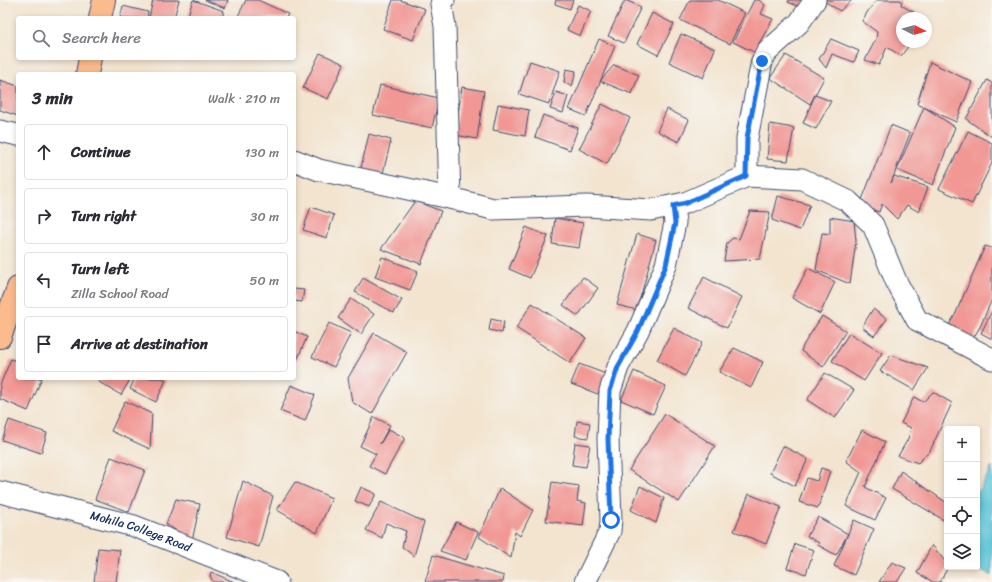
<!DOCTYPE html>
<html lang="en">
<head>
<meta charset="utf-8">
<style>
  body { margin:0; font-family:Sriracha,sans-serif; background:#f7f7f7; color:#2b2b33 }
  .controls { position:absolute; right:12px; bottom:12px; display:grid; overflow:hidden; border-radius:4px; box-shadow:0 2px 6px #0003 }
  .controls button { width:36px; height:36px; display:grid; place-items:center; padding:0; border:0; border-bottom:1px solid #e1e1e2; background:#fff; color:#2b2b33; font:20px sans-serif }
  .compass { position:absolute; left:896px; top:12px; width:36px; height:36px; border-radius:50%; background:#fff; box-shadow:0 2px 6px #0003; rotate:96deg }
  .stop { position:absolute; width:12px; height:12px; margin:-9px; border:3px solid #1a73e8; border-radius:50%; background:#fff }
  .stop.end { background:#1a73e8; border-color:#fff; box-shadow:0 1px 4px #0008 }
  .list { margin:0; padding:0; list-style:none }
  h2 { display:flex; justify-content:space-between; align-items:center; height:52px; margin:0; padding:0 16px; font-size:17px }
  h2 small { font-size:13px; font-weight:400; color:#7c7c81 }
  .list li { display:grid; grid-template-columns:26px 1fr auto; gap:12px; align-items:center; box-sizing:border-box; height:56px; margin:0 8px 8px; padding:0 8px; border:1px solid #e1e1e2; border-radius:4px }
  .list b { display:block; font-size:15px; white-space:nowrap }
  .list p { margin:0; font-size:13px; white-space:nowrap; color:#7c7c81 }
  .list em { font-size:13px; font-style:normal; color:#7c7c81 }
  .icon { flex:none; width:22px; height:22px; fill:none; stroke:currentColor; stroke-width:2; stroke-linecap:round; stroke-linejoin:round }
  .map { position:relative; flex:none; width:992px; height:582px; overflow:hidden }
  .search { position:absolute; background:#fff; box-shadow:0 2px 6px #0003; left:16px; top:16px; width:280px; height:44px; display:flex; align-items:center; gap:10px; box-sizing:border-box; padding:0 14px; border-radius:4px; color:#7c7c81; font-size:15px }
  .panel { position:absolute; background:#fff; box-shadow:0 2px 6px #0003; left:16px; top:72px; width:280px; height:308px; border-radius:4px }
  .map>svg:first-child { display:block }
  .water { fill:#5cc4d8; stroke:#3c7a9b }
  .building { fill:#f19894 }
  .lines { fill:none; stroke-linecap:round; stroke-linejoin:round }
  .street-casing { stroke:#3b4a6f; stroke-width:23 }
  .highway-casing { stroke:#3b4a6f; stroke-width:24 }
  .street { stroke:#fff; stroke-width:21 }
  .highway { stroke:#fbbb8c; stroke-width:22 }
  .route { stroke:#1a73e8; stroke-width:5 }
  .labels { text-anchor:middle; stroke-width:3; stroke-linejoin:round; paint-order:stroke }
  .street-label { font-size:12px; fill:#1b2f5e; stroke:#f6f6f2 }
</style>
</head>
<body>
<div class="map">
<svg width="992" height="582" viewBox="0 0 992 582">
  <rect width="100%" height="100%" fill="#f6f6f2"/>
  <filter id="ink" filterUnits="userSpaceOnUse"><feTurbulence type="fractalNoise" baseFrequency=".025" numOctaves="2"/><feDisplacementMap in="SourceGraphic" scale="8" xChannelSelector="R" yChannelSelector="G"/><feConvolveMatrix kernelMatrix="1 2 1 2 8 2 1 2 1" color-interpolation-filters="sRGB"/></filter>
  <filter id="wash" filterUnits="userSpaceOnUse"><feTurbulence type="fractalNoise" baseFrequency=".012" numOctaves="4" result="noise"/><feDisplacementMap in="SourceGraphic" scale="16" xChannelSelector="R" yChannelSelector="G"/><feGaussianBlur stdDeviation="0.9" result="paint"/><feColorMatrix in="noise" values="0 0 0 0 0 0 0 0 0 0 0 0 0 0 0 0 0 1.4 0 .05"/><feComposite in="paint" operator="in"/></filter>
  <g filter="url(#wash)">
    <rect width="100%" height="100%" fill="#f3e4cf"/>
    <path class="water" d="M992,467V576L976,567L977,494Z"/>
    <g id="blocks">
      <path class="building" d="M153,0H179L174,18H149Z
        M193,0L224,11L222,18H196L188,15Z
        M205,0H228L225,8Z
        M246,0H258L288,14L286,18H237Z
        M393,0H400L425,9L413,40L383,29Z
        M556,0H573L570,9L555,4Z
        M625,0L641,7L624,43L608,36Z
        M690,0H718L745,13L730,44L680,20Z
        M754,0H759L765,5L761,14L773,19L754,52L733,42Z
        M789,0H805L802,8L788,2Z
        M824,0H852L840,11L824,1Z
        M877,0H900L902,1L901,5L924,18H902V42H910L907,48L901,56L887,47L879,65L865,60L876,39L877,32L862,21L868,11Z
        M578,5L591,11L580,36L567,30Z
        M123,6L148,12L147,18H120Z
        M652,13L674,24L658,55L637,44Z
        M681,34L715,49L703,78L669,62Z
        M599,39L615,46L586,116L569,109Z
        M831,39L859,51L854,62L832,54L826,68L819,59Z
        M320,53L344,64L328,99L303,88Z
        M786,55L824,78L815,95L831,101L816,129L803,123L815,95L810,104L770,78Z
        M530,61L560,71L549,104L519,94Z
        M930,62L972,82L956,122L924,107L955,127L933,185L897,170L924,107L917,104Z
        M614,65L639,75L632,94L600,81Z
        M566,69L576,71L572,87L564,82Z
        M0,80L18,86V116L0,110Z
        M987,80L992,83V137L966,119Z
        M380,85L439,98L432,128L373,115Z
        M462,87L484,91L477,139L455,135Z
        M556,92L568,96L563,113L550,109Z
        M498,104L529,110L525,136L493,130Z
        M602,104L630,118L607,164L579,149Z
        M667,109L689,120L679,142L657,131Z
        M543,115L578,128L570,150L535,137Z
        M770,124L794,128L788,161L767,159Z
        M891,125L910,133L891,183L894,176L928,187L919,212L907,205L897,219L882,204L879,212L860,205Z
        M968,131L992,143V163L972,204L939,189Z
        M369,134L391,140L382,177L360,172Z
        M778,196L810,205L800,230L772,220Z
        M415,201L441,211L421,264L381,249Z
        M311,207L334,215L327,238L303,230Z
        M750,211L770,212L760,259L724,261L727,243L733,238L739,239Z
        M830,217L854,221L856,241L850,284L816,270L822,233L830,234Z
        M555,218L583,223L579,248L552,244Z
        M526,227L548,236L530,278L509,269Z
        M637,234L656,240L637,310L617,305Z
        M985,246L992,248V299L980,327L972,340L947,328L955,315Z
        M382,257L418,271L410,290L375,277Z
        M808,268L835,282L820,314L792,298Z
        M583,277L598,288L578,316L563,305Z
        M704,277L742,297L727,328L688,308Z
        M363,278L402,300L394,313L355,292Z
        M294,289L304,290L302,302L294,301Z
        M351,299L374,314L361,334L338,318Z
        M532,303L586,338L570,363L516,328Z
        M873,309L887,319L874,336L862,327Z
        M992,311V339L981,333Z
        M822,316L846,331L823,367L801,351L804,344Z
        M491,319L504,322L502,333L489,330Z
        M329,323L351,333L334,367L312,357Z
        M674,328L702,343L685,376L657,360Z
        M294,331L307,337L297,360L294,359Z
        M374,333L407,352L372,414L352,402L348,378Z
        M849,333L882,353L864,381L832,361Z
        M734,348L763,362L751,388L719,372Z
        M891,355L928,368L914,390L880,371Z
        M11,359L18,362V378H42L28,411L0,399V385Z
        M579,364L606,374L598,394L571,384Z
        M634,371L666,386L653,414L621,400Z
        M825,373L854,390L835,418L807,400Z
        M101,378H131L121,395L99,382Z
        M135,378H162L166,380L156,402L130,389Z
        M291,385L315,395L305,421L280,411Z
        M933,392L952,403L930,451L918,463L898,456L908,439L911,428L901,423L914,397L923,402Z
        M125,401L152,414L150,449L111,431Z
        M665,414L715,446L679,502L629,470Z
        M374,417L390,425L380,444L389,429L405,438L385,474L369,466L376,454L360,446Z
        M9,420L47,433L41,453L2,440Z
        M577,421L590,423L588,438L575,436Z
        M862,430L885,442L865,487L886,498L875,520L846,506L861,472L846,461Z
        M575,443L590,445L586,467L572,465Z
        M783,446L808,459L795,486L770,473Z
        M111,457L145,470L129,512L95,499Z
        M821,468L830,471L818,508L799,502L807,478L817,481Z
        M901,471L947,503V522L892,489Z
        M243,481L273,496L259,547L227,537Z
        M295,482L332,498L317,533L277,510Z
        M552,482L579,486L577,501L586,503L583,526L546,521Z
        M640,486L664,498L656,523L631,510Z
        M361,487L376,494L369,507L355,501Z
        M500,488L533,510L520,536L515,532L511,558L479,537Z
        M749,494L781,507L766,544L734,531Z
        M176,499L200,504L192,541L166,524Z
        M381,502L424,522L414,556L402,547L406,531L386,523L382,538L366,530Z
        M818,517L848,534L836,555L818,545L819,543L807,536Z
        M854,520L874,529L854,575L834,566Z
        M456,522L478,532L466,560L440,551Z
        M795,544L814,550L806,574L787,568Z
        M932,545L947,564L948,567L940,582H933L917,573Z
        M98,548L120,550L116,582H94Z
        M433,555L504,576L503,582H425Z
        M892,562L906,568L897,582H879Z
        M211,572L234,582H213L210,576Z"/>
    </g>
  </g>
  <g filter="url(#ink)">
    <use href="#blocks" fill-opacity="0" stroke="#3b4a6f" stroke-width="1"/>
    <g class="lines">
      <g class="street-casing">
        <g id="street">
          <path d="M444,0L441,4L445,26L450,198"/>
          <path d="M0,131L18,135"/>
          <path d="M294,160L319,170L450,198L493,209L587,206L651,210L685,203L747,176L802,179L848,201L873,225L896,281L917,320L992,359"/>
          <path d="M747,176V138L762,61L767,52L799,23L815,0"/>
          <path id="s1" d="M0,492L134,526L277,582"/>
          <path d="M585,582L610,531L611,520L608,439L610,391L618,367L638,331L666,265L675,223L673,206"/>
        </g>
      </g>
      <g class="highway-casing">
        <path id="highway" d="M100,18L104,0
          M87,74L90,58
          M0,337L18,288"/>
      </g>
      <use href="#street" class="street"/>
      <use href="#highway" class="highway"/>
    </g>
  </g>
  <g class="lines" filter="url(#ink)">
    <path class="route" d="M611,520L608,439L610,391L618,367L638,331L666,265L675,223L673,206L686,203L746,176L747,138L762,61"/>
  </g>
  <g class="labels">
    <g class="street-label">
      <text dy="4" stroke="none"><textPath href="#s1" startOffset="146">Mohila College Road</textPath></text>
    </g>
  </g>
</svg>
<div class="controls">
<button>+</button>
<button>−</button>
<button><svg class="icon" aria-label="locate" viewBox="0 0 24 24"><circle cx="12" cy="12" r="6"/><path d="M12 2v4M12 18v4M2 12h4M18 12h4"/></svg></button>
<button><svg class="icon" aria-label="layers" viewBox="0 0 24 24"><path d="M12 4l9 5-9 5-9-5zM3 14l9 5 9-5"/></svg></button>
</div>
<svg class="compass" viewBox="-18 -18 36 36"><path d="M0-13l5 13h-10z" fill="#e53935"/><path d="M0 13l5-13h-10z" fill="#7c7c81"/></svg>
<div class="stop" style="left:611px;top:520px"></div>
<div class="stop end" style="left:762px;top:61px"></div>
<div class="search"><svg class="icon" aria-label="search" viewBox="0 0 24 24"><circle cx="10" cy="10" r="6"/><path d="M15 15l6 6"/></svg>Search here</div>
<section class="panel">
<h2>3 min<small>Walk · 210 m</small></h2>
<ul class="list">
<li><svg class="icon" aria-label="ahead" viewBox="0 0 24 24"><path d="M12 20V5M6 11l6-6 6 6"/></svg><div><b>Continue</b></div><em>130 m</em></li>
<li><svg class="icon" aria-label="right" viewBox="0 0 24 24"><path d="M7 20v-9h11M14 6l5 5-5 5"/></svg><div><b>Turn right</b></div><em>30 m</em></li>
<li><svg class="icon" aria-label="left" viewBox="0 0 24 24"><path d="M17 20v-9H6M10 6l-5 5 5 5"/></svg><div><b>Turn left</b><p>Zilla School Road</p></div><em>50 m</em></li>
<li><svg class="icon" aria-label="arrive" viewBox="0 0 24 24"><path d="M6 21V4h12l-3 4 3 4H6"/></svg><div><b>Arrive at destination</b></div></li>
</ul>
</section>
</div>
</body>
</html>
